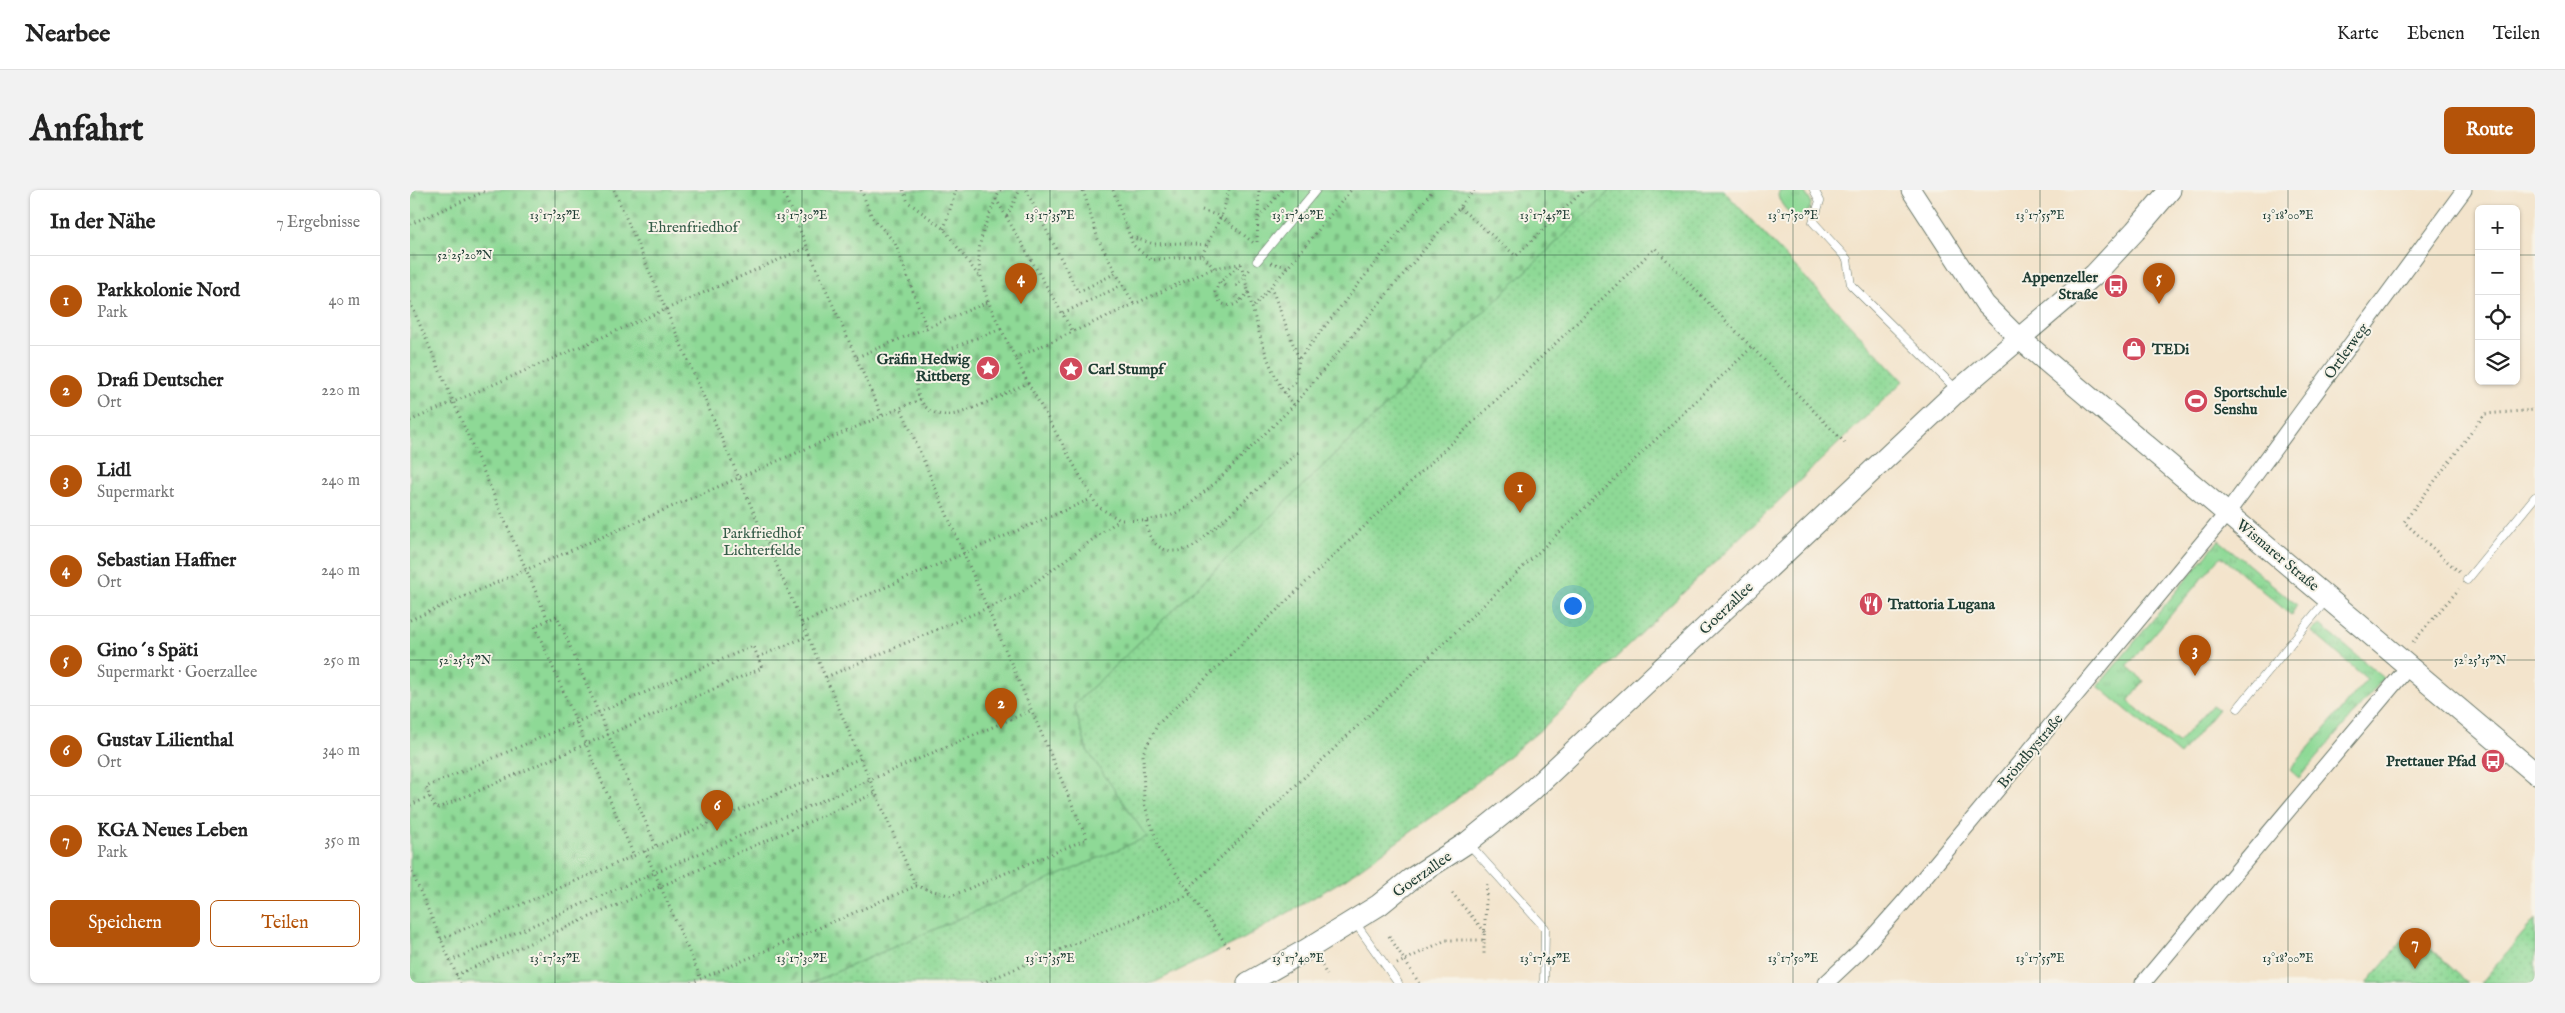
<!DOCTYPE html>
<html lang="de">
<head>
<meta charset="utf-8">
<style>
  body { margin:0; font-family:"IM FELL English",serif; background:#f2f2f2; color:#222 }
  .controls { position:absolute; right:15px; top:15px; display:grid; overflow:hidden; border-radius:8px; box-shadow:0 1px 4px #0004 }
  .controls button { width:45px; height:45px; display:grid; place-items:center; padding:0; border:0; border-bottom:1px solid #e0e0e0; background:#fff; color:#222; font:25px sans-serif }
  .you { position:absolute; left:1162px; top:415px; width:18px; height:18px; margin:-12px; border:4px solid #fff; border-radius:50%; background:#1a73e8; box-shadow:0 0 0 8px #1a73e833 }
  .badge { display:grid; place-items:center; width:32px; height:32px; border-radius:50%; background:#b45309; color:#fff; font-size:16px; font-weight:700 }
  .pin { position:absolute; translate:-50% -41px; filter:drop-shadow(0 1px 2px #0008) }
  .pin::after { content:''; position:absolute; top:26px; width:18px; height:15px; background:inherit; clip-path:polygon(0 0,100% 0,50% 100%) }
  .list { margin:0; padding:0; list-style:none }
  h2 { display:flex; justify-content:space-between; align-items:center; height:65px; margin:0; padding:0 20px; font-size:21px }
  h2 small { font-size:16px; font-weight:400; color:#767676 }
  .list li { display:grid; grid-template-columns:32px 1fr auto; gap:15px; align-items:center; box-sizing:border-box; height:90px; padding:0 20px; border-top:1px solid #e0e0e0 }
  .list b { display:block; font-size:19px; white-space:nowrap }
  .list p { margin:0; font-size:16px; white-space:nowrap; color:#767676 }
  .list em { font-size:16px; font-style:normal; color:#767676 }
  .actions { display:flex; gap:10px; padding:15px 20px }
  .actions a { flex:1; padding:11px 0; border:1px solid #b45309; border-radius:8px; text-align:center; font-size:18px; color:#b45309 }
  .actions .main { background:#b45309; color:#fff }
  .icon { flex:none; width:28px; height:28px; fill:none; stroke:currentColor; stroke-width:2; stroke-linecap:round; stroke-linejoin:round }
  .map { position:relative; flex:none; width:2125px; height:793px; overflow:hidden; border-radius:8px }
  header { display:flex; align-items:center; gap:30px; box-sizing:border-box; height:70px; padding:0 25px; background:#fff; border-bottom:1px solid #e0e0e0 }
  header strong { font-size:24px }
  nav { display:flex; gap:28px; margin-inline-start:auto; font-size:18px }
  .intro { display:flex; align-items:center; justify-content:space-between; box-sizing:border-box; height:120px; padding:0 30px }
  h1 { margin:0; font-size:35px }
  .button { padding:12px 22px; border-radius:8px; background:#b45309; color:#fff; font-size:18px; font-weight:700 }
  main { display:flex; gap:30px; padding:0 30px }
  aside { flex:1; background:#fff; border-radius:8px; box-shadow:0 1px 4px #0004 }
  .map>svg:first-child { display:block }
  .grass { fill:url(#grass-tufts); stroke:#568b65 }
  .cemetery { fill:url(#cemetery-stones); stroke:#568b65 }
  .park { fill:url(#park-dots); stroke:#568b65 }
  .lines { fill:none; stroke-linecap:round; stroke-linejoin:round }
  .service-casing { stroke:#697769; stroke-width:9 }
  .minor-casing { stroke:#697769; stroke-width:17 }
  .tertiary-casing { stroke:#697769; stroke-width:21 }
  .secondary-casing { stroke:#697769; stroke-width:23 }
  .path { stroke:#697769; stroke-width:3; stroke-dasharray:1 4; stroke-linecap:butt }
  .service { stroke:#fff; stroke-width:8 }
  .minor { stroke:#fff; stroke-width:15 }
  .tertiary { stroke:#fff; stroke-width:19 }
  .secondary { stroke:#fff; stroke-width:21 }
  .ticks { fill:none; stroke:#1f3d34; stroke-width:1; stroke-opacity:0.45 }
  .labels { text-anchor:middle; stroke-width:4; stroke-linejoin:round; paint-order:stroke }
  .park-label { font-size:15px; fill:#355c48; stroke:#f7f3e8 }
  .poi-label { font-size:15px; font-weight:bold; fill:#1f3d34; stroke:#f7f3e8; text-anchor:start }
  .street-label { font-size:15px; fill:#1f3d34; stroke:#f7f3e8 }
  .ticks-label { font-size:12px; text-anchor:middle; fill:#1f3d34; stroke:#f7f3e8; stroke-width:4; stroke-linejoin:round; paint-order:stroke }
</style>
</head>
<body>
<header>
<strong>Nearbee</strong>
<nav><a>Karte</a><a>Ebenen</a><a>Teilen</a></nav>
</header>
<div class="intro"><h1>Anfahrt</h1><a class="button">Route</a></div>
<main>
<aside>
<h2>In der Nähe<small>7 Ergebnisse</small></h2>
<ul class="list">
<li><span class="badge">1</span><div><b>Parkkolonie Nord</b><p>Park</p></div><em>40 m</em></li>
<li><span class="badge">2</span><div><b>Drafi Deutscher</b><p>Ort</p></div><em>220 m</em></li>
<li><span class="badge">3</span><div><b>Lidl</b><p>Supermarkt</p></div><em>240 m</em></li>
<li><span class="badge">4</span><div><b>Sebastian Haffner</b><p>Ort</p></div><em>240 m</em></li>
<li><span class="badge">5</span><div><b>Gino´s Späti</b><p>Supermarkt · Goerzallee</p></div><em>250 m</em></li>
<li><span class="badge">6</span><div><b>Gustav Lilienthal</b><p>Ort</p></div><em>340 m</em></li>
<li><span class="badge">7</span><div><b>KGA Neues Leben</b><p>Park</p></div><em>350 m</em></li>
</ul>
<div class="actions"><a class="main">Speichern</a><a>Teilen</a></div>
</aside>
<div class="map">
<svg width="2125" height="793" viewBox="0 0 2125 793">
  <defs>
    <pattern id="grass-tufts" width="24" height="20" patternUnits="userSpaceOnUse" patternTransform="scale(1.25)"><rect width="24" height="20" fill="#8ed996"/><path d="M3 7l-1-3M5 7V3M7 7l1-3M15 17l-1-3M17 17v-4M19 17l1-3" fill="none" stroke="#7abb82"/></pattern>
    <pattern id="cemetery-stones" width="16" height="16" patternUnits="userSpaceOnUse" patternTransform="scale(1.25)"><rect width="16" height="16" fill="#8ed996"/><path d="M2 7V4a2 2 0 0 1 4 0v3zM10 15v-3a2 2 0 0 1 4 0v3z" fill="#7abb82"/></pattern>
    <pattern id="park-dots" width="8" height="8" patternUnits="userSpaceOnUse" patternTransform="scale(1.25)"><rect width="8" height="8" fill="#8ed996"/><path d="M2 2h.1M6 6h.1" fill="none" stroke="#7abb82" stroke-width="1.8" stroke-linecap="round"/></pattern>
  </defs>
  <rect width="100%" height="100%" fill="#f7f3e8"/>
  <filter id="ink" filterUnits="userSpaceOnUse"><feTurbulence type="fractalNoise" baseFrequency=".02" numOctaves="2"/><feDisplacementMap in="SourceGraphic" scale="10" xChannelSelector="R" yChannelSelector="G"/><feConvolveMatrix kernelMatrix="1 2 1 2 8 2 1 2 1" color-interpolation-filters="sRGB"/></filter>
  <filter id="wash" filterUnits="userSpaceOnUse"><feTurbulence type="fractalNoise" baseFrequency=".0096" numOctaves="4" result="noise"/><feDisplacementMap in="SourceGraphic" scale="20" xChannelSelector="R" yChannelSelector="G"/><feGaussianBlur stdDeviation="1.12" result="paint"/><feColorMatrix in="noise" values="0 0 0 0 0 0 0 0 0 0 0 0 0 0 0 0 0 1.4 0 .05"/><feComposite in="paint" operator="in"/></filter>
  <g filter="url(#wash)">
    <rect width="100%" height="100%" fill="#f3e4cc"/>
    <path class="grass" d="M1370,0H1393L1401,12L1400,20L1391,27C1379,26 1370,15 1368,4Z
      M1809,350L1887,415L1881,425L1811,366L1717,476L1734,491L1718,511L1768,553L1802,515L1808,519L1770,565L1688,496Z
      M1910,435L1974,488L1889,588L1880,580L1957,489L1901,441Z"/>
    <path class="cemetery" d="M0,0H1201L664,515L677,560L738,647L401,793H0Z"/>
    <path class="park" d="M1201,0H1313L1493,191L1134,537L1043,612L935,689L835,748L743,793H401L737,647L677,560L664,515Z
      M2125,729V793H2071Z
      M2001,741L2058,793H1957Z"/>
  </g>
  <g filter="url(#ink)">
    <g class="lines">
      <g class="service-casing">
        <path id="service" d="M1404,0L1410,11L1403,32L1437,69L1441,95L1547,200
          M847,71L906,0
          M2057,390L2125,307
          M1828,518L1917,409
          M1059,654L1135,738L1134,792
          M944,731L988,793"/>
      </g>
      <g class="minor-casing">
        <path id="minor" d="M1416,793L1452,759L1493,713L1818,322L2054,0
          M1733,793L1999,476"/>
      </g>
      <g class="tertiary-casing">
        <path id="tertiary" d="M1501,0L1575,114L1609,148"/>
      </g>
      <g class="secondary-casing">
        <path id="secondary" d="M1609,148L2125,583
          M838,793L896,760L969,715L1001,689L1058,652L1119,603L1543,205L1685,84L1725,41L1760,0"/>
      </g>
      <path class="path" d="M204,0L506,696
        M372,0L472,226
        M451,0L462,27L485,53L517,139
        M493,0L498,12L534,39L570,88
        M590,0C583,16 573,37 570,54C565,84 578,113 591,139
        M616,0L668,102L706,83L688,49L673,0
        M703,0L723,55L741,70L792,65L804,78
        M586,9L663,142
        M1050,18L1106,66L1174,0
        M792,20L811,27L845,54
        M597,26L610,0
        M849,28L872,0
        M0,34L78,0
        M534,39L546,0
        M721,47L744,54L772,53L796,55
        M847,52L849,0
        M792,65L813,22L819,0
        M861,73L878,77L941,0
        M810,92L815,96
        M713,95L724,114
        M826,96L841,78
        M861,97L889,169
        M839,102C830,111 823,121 810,112L805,102L809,93L831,74C843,117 854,182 884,215
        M826,106L831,110
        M0,112L138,430L147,426L246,656
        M844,116L878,77
        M653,123L713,95L706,83
        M591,139L618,193C598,201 560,223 540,225C530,226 519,222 513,214C483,171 565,150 591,139Z
        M447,167L578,112
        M605,168L804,78L835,73
        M618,193L687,316L710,330L736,331L762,325L774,319L805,293L884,215L1064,0
        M874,203L885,192L889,169L1023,0
        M0,231L396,58
        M736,331C739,360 761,368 786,355L888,262
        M2049,382L1994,332L2075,224L2125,220
        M0,430L511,209
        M138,430L125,436L224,666
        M392,433L681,309
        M2003,452L2049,399
        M416,487L608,405L709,330
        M20,607L26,619L352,478L348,467
        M0,615L20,607L16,597L343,456L348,467L398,446
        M235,661L291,789
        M0,678L50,793
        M778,699L1342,157
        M1042,703L1075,742
        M979,746L1009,793
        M31,749L451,568
        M1074,750L1077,691
        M818,757L750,660L734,613L733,563L748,534L1245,58L1435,253
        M40,771L622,520
        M987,774L1036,750H1074V766
        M912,776L917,785
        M46,785L466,603
        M281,793L506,696L541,706L677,649L491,218
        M572,793L781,704"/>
      <use href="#service" class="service"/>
      <use href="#minor" class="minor"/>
      <use href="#tertiary" class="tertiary"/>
      <use href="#secondary" class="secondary"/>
    </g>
  </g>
  <path class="ticks" d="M145,0V793M392,0V793M640,0V793M888,0V793M1135,0V793M1383,0V793M1630,0V793M1878,0V793M0,65H2069M2106,65H2125M0,470H2125"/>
  <defs>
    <g id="bus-disc" transform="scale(1.25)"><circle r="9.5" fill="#d1495b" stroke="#f7f3e8"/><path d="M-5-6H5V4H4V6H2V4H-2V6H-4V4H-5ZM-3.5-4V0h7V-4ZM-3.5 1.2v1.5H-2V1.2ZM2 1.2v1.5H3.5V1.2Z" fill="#fff"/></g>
    <g id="shop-disc" transform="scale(1.25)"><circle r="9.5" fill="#d1495b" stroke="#f7f3e8"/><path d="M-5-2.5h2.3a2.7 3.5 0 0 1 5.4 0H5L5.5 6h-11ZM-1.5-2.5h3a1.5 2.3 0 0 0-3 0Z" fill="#fff"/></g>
    <g id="sight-disc" transform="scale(1.25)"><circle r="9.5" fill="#d1495b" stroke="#f7f3e8"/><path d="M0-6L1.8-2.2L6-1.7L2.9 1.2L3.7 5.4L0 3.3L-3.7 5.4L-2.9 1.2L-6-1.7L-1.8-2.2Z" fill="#fff"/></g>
    <g id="stadium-disc" transform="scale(1.25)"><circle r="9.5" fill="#d1495b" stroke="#f7f3e8"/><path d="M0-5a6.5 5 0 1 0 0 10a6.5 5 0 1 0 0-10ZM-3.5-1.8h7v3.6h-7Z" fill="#fff"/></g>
    <g id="restaurant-disc" transform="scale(1.25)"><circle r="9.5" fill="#d1495b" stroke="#f7f3e8"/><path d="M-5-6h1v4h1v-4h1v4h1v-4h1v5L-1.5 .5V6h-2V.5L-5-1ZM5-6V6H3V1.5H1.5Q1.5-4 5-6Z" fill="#fff"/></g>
  </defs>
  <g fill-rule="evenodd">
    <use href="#bus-disc" x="1706" y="96"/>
    <use href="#shop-disc" x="1724" y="159"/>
    <use href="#sight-disc" x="578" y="178"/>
    <use href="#sight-disc" x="661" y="179"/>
    <use href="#stadium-disc" x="1786" y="211"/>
    <use href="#restaurant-disc" x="1461" y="414"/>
    <use href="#bus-disc" x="2083" y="571"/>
  </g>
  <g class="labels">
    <g class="park-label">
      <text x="283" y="42">Ehrenfriedhof</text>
      <text x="352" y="348">Parkfriedhof<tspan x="352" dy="17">Lichterfelde</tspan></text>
    </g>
    <g class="poi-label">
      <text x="1688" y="92" text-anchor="end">Appenzeller<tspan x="1688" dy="17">Straße</tspan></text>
      <text x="1742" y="164">TEDi</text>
      <text x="560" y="174" text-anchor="end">Gräfin Hedwig<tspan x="560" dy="17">Rittberg</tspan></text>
      <text x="678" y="184">Carl Stumpf</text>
      <text x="1804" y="207">Sportschule<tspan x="1804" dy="17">Senshu</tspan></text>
      <text x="1478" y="419">Trattoria Lugana</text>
      <text x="2066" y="576" text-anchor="end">Prettauer Pfad</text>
    </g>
    <g class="street-label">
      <text transform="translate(1936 161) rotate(-54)" y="5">Ortlerweg</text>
      <text transform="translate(1868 365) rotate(40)" y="5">Wismarer Straße</text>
      <text transform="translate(1316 418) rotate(-44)" y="5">Goerzallee</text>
      <text transform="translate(1620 561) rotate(-50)" y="5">Bröndbystraße</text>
      <text transform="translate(1012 684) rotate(-35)" y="5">Goerzallee</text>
    </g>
  </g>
  <g class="ticks-label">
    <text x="145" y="29">13°17'25"E</text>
    <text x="392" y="29">13°17'30"E</text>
    <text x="640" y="29">13°17'35"E</text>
    <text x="888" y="29">13°17'40"E</text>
    <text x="1135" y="29">13°17'45"E</text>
    <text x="1383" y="29">13°17'50"E</text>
    <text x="1630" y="29">13°17'55"E</text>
    <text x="1878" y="29">13°18'00"E</text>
    <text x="55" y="69">52°25'20"N</text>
    <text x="55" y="474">52°25'15"N</text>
    <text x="2070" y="474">52°25'15"N</text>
    <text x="145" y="772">13°17'25"E</text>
    <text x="392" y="772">13°17'30"E</text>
    <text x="640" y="772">13°17'35"E</text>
    <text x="888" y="772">13°17'40"E</text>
    <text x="1135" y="772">13°17'45"E</text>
    <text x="1383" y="772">13°17'50"E</text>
    <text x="1630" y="772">13°17'55"E</text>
    <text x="1878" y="772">13°18'00"E</text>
  </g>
</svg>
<div class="controls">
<button>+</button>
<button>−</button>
<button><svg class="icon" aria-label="locate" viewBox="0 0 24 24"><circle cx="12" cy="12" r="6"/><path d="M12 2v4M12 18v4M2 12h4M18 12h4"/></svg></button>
<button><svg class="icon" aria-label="layers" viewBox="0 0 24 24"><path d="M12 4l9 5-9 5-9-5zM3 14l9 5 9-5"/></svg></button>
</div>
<div class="you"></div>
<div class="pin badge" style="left:1110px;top:323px">1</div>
<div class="pin badge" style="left:591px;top:539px">2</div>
<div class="pin badge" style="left:1785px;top:486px">3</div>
<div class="pin badge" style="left:611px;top:114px">4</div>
<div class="pin badge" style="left:1749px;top:114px">5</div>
<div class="pin badge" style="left:307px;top:641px">6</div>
<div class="pin badge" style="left:2005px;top:779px">7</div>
</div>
</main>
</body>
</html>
